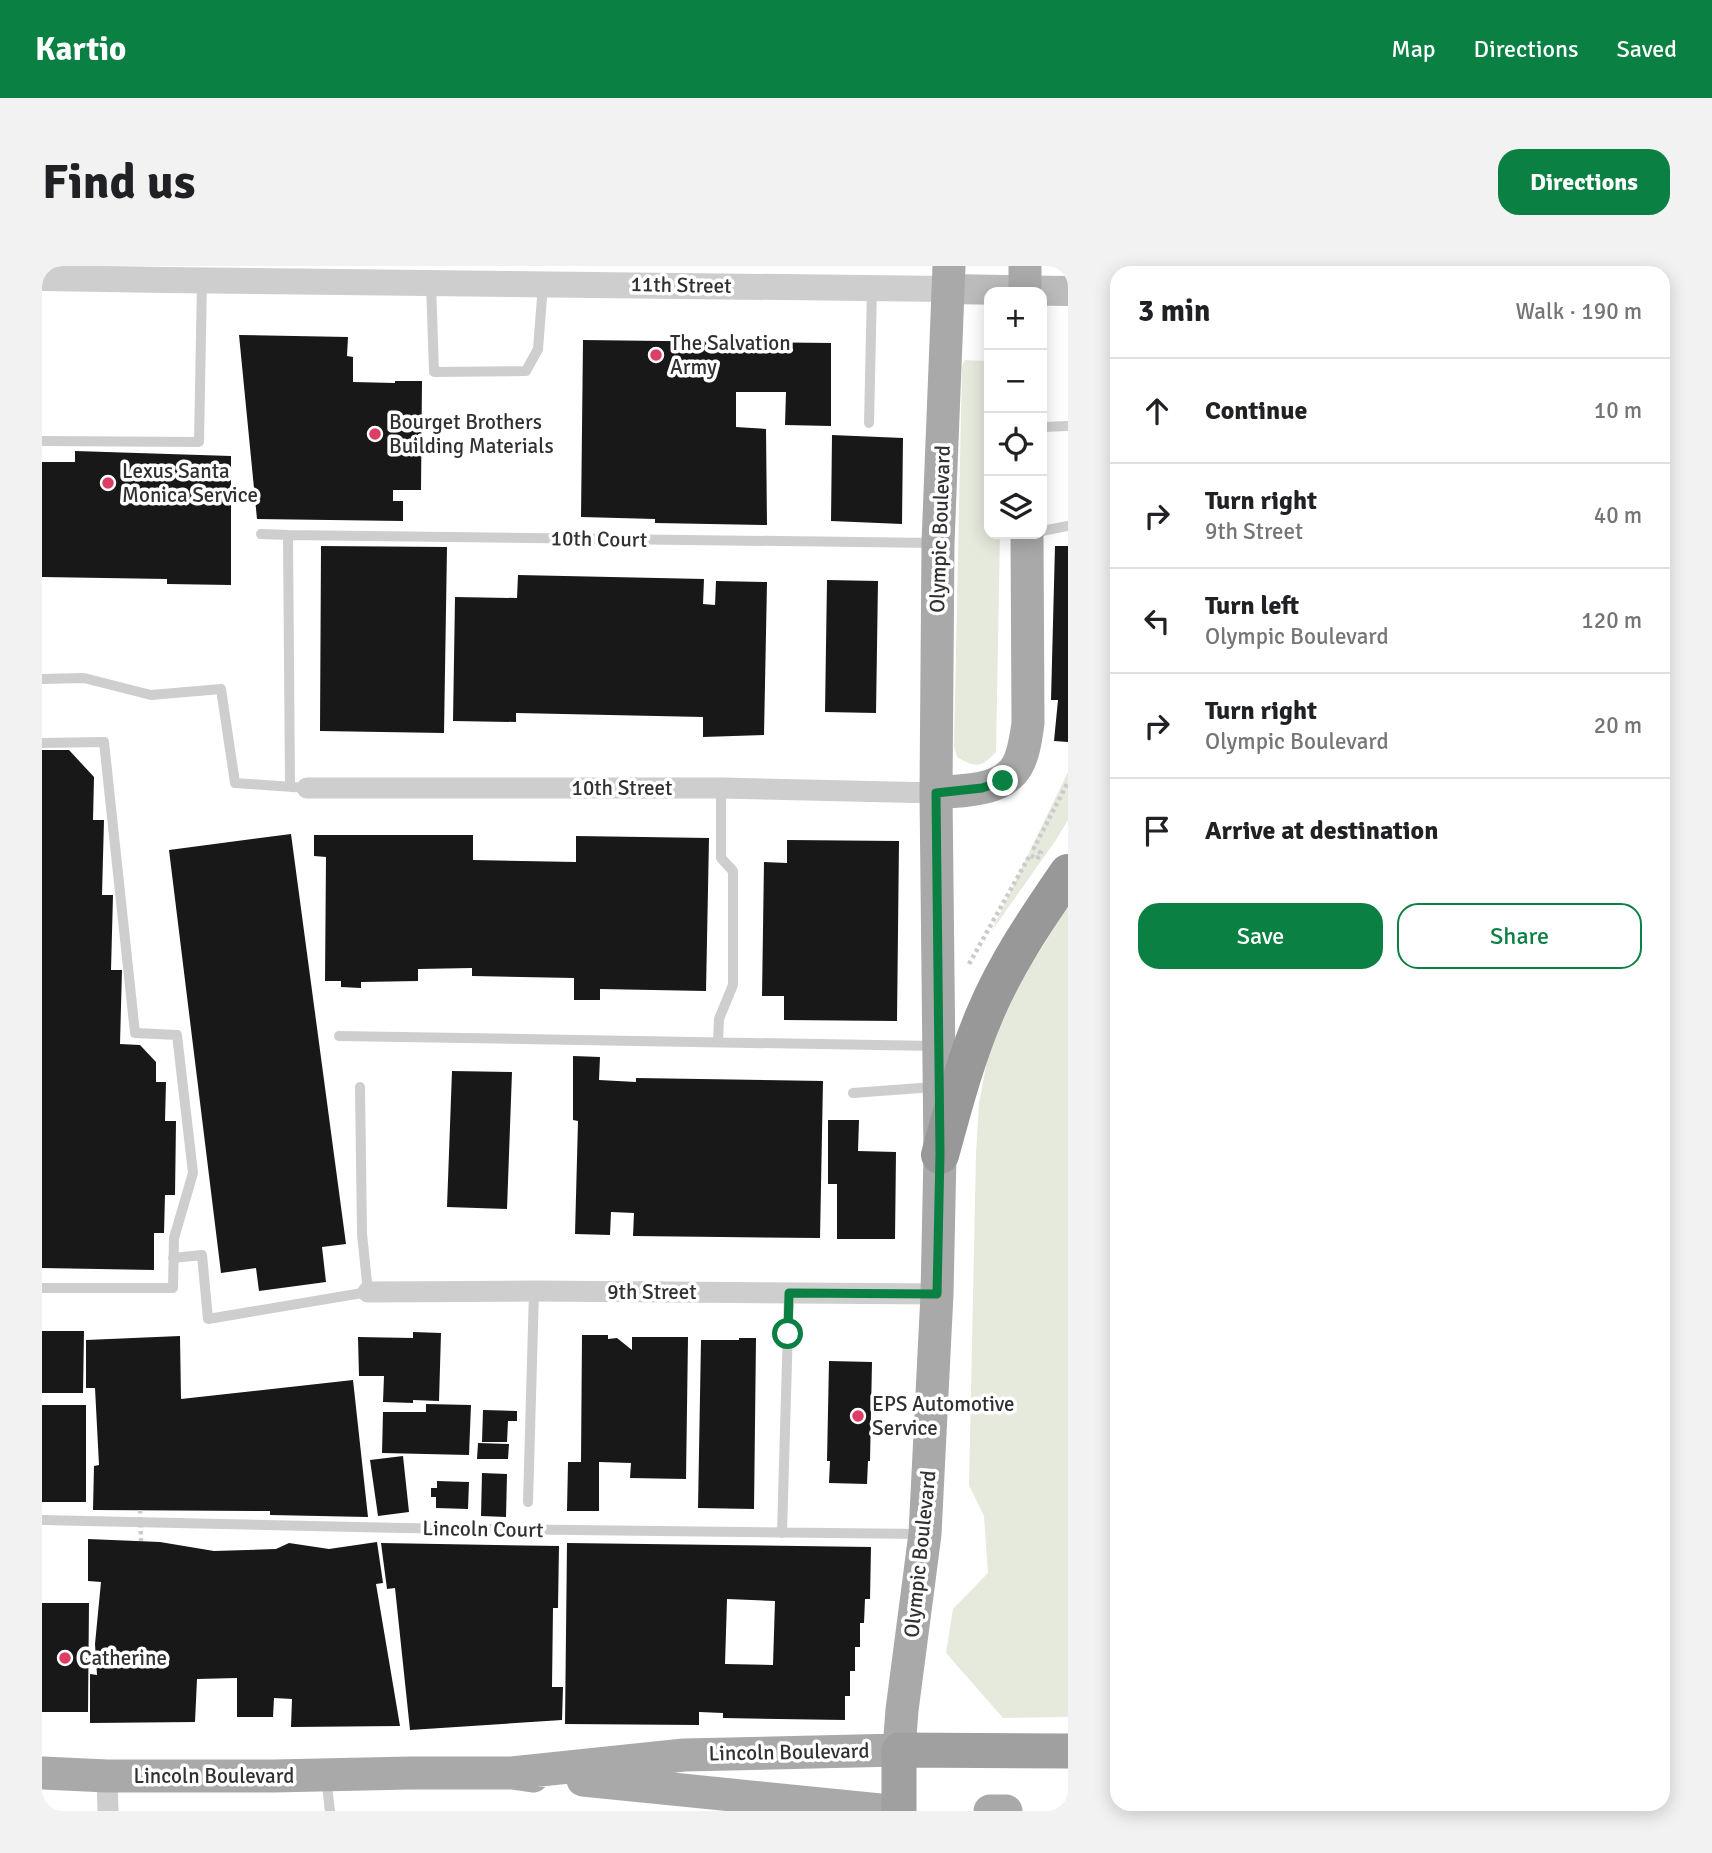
<!DOCTYPE html>
<html lang="en">
<head>
<meta charset="utf-8">
<style>
  body { margin:0; font-family:Signika,sans-serif; background:#f2f2f2; color:#202124 }
  .controls { position:absolute; right:21px; top:21px; display:grid; overflow:hidden; border-radius:14px; box-shadow:0 4px 18px #0003 }
  .controls button { width:63px; height:63px; display:grid; place-items:center; padding:0; border:0; border-bottom:2px solid #e0e0e0; background:#fff; color:#202124; font:35px sans-serif }
  .stop { position:absolute; width:21px; height:21px; margin:-16px; border:5px solid #0b8043; border-radius:50%; background:#fff }
  .stop.end { background:#0b8043; border-color:#fff; box-shadow:0 2px 7px #0008 }
  .list { margin:0; padding:0; list-style:none }
  h2 { display:flex; justify-content:space-between; align-items:center; height:91px; margin:0; padding:0 28px; font-size:30px }
  h2 small { font-size:23px; font-weight:400; color:#757577 }
  .list li { display:grid; grid-template-columns:46px 1fr auto; gap:21px; align-items:center; box-sizing:border-box; height:105px; padding:0 28px; border-top:2px solid #e0e0e0 }
  .list b { display:block; font-size:26px; white-space:nowrap }
  .list p { margin:0; font-size:23px; white-space:nowrap; color:#757577 }
  .list em { font-size:23px; font-style:normal; color:#757577 }
  .actions { display:flex; gap:14px; padding:21px 28px }
  .actions a { flex:1; padding:16px 0; border:2px solid #0b8043; border-radius:21px; text-align:center; font-size:24px; color:#0b8043 }
  .actions .main { background:#0b8043; color:#fff }
  .icon { flex:none; width:38px; height:38px; fill:none; stroke:currentColor; stroke-width:2; stroke-linecap:round; stroke-linejoin:round }
  .map { position:relative; flex:none; width:1026px; height:1545px; overflow:hidden; border-radius:21px }
  header { display:flex; align-items:center; gap:42px; box-sizing:border-box; height:98px; padding:0 35px; background:#0b8043; color:#fff }
  header strong { font-size:33px }
  nav { display:flex; gap:38px; margin-inline-start:auto; font-size:24px }
  .intro { display:flex; align-items:center; justify-content:space-between; box-sizing:border-box; height:168px; padding:0 42px }
  h1 { margin:0; font-size:49px }
  .button { padding:18px 32px; border-radius:21px; background:#0b8043; color:#fff; font-size:24px; font-weight:700 }
  main { display:flex; gap:42px; padding:0 42px }
  aside { flex:1; background:#fff; border-radius:21px; box-shadow:0 4px 18px #0003 }
  .map>svg:first-child { display:block }
  .grass { fill:#e6eadd }
  .building { fill:#181818; fill-rule:evenodd }
  .lines { fill:none; stroke-linecap:round; stroke-linejoin:round }
  .path { stroke:#cbcbcb; stroke-width:4.5; stroke-dasharray:3.5 3.5; stroke-linecap:butt }
  .service { stroke:#cecece; stroke-width:10 }
  .minor { stroke:#cecece; stroke-width:21 }
  .tertiary { stroke:#cecece; stroke-width:26 }
  .secondary { stroke:#bbb; stroke-width:30 }
  .primary { stroke:#a9a9a9; stroke-width:33 }
  .trunk { stroke:#a0a0a0; stroke-width:35 }
  .motorway { stroke:#989898; stroke-width:38 }
  .path-bridge { stroke:#cbcbcb; stroke-width:4.5; stroke-dasharray:3.5 3.5; stroke-linecap:butt }
  .route { stroke:#0b8043; stroke-width:9 }
  .poi-dot { fill:#dc3f65; stroke:#fff; stroke-width:2.5 }
  .labels { text-anchor:middle; stroke-width:7; stroke-linejoin:round; paint-order:stroke }
  .street-label { font-size:21px; fill:#313131; stroke:#fff }
  .poi-label { font-size:21px; fill:#313131; stroke:#fff; text-anchor:start }
</style>
</head>
<body>
<header>
<strong>Kartio</strong>
<nav><a>Map</a><a>Directions</a><a>Saved</a></nav>
</header>
<div class="intro"><h1>Find us</h1><a class="button">Directions</a></div>
<main>
<div class="map">
<svg width="1026" height="1545" viewBox="0 0 1026 1545">
  <rect width="100%" height="100%" fill="#fff"/>
  <path class="grass" d="M923,94L945,95L944,174L947,194V268H958L954,486C939,502 934,502 915,491L912,480L920,100Z
    M1026,506V554L1014,574L949,666Z
    M1026,640V1451L961,1452L904,1387L911,1343L946,1307L942,1250L927,1219L934,888L937,838L947,783L970,729Z"/>
  <path class="building" d="M197,69L306,71L305,90L311,91V116L353,117V115H380L379,224H351V235H361V255L215,253Z
    M541,74L789,77V160L743,159L744,126H694V161L724,163L725,259L613,257V253L539,251Z
    M790,169L861,172L860,258L789,255Z
    M33,185L189,190V319L125,318V313L0,311V196H33Z
    M279,280L405,281L402,467L278,465Z
    M1013,280H1026V476L1012,475L1016,434H1009Z
    M476,309L662,313L661,338L673,339L674,315L725,316L722,469L661,471V451L474,447V456L411,455L413,331L475,332Z
    M785,314L836,315L834,447L783,446Z
    M0,484H27L52,511L51,554H62L60,629H71L69,704H80L78,778L98,779L114,796V816H124L123,855H134L133,929H123L122,967H112V1004L0,1002Z
    M249,568L304,978L280,981L284,1016L217,1025L214,1002L179,1007L127,584Z
    M272,569H431V594L534,596V570L667,572L664,725L558,723V734H532V712L430,710V702L376,703V715L319,716V722L299,721V715H283L284,591L272,590Z
    M745,574L857,575L855,755L742,754V730H720L722,596L745,597Z
    M531,790L558,791L557,814L594,816V812L781,815L778,972L591,970L592,947L569,946L568,969L533,968L536,855L531,854Z
    M410,805L470,806L465,943L405,941Z
    M786,854H817L816,885L854,886L853,973H795V918H786Z
    M0,1065H42L41,1127H0Z
    M371,1066L399,1067L397,1135L371,1134V1137L341,1136L342,1110H317L316,1071L371,1072Z
    M540,1069H566V1073L575,1072L590,1084V1071H646L644,1213L588,1212L589,1197L557,1196V1245H525L526,1196H539Z
    M138,1070L139,1133L311,1114L326,1251L228,1249V1245L51,1244L52,1200L57,1199L53,1122H44V1074Z
    M697,1072H714L712,1243L656,1242L659,1074H697Z
    M787,1095L830,1096L828,1195H826L825,1218L787,1217L788,1195H785Z
    M384,1138L429,1139L427,1189L340,1187L341,1146H384Z
    M0,1139H44V1236H0Z
    M441,1144L475,1145V1155H466L465,1176H440Z
    M436,1177L467,1178L466,1193H435Z
    M361,1190L367,1246L336,1250L328,1194Z
    M440,1207L465,1208L464,1251L439,1250Z
    M395,1215L427,1216L426,1243L394,1242V1231H389V1222H395Z
    M46,1273L118,1276L172,1285L234,1283L247,1277L287,1283L335,1276L341,1317L334,1318L358,1460L249,1461L250,1433L232,1432L231,1451H195V1412L155,1413L153,1456L48,1457V1408L55,1409L53,1378L59,1316L46,1315Z
    M339,1277L517,1280L516,1342H511L510,1421H521L520,1454L368,1464L353,1322L345,1323Z
    M525,1277L829,1281L828,1333H823L822,1357H818V1381H813V1405H808V1430H803V1454L681,1452V1447L657,1446V1459L523,1458ZM685,1333L733,1335L731,1399L683,1398Z
    M0,1337H47L46,1446H0Z"/>
  <g class="lines">
    <path class="path" d="M927,698L988,589L995,593L999,587L992,582L1026,516"/>
    <path class="service" d="M389,17L392,106L484,105L496,83L501,19
      M827,157L830,23
      M1000,161L1026,160
      M0,175L157,176L160,15
      M1000,265L1026,260
      M219,268L246,269L893,277
      M246,269L248,521
      M0,413L42,412L109,429L179,423L193,517L265,522
      M0,477L62,476L93,767L135,769L151,907L132,972L131,1022H0
      M297,770L893,780
      M676,776L677,753L691,719V605L679,592V522
      M811,827L892,821
      M131,992L160,989L166,1053L326,1026L320,968L318,821
      M486,1236L492,1025
      M0,1254L360,1262L880,1268
      M740,1267L747,1027
      M284,1512L288,1545"/>
    <path class="minor" d="M265,522H679L894,527
      M326,1026L492,1025L895,1028
      M65,1510L66,1545"/>
    <path class="tertiary" d="M0,12L124,14L906,23"/>
    <path class="secondary" d="M906,23L1026,25"/>
    <path class="primary" d="M983,26V0
      M894,527C920,524 960,526 975,500C982,488 984,471 986,457L985,268
      M0,1507L65,1510H232L368,1507H470L491,1510
      M470,1507L642,1489L857,1484L860,1444L883,1268L895,1028L898,889L894,527L896,277L907,0
      M541,1514L848,1545
      M948,1545H964"/>
    <path class="trunk" d="M857,1545V1484L1026,1485"/>
    <path class="motorway" d="M898,889C911,842 923,795 942,750C963,699 995,652 1026,607"/>
    <path class="path-bridge" d="M98,1244L99,1275"/>
  </g>
  <g class="lines">
    <path class="route" d="M746,1068L747,1027L895,1028L898,888L894,527L940,522L961,515"/>
  </g>
  <g class="poi-dot">
    <circle cx="614" cy="89" r="7"/>
    <circle cx="333" cy="168" r="7"/>
    <circle cx="66" cy="217" r="7"/>
    <circle cx="816" cy="1150" r="7"/>
    <circle cx="23" cy="1392" r="7"/>
  </g>
  <g class="labels">
    <g class="street-label">
      <text transform="translate(639 19) rotate(1)" y="7">11th Street</text>
      <text transform="translate(898 263) rotate(-88)" y="7">Olympic Boulevard</text>
      <text transform="translate(557 273) rotate(1)" y="7">10th Court</text>
      <text x="580" y="529">10th Street</text>
      <text x="610" y="1033">9th Street</text>
      <text transform="translate(441 1263) rotate(1)" y="7">Lincoln Court</text>
      <text transform="translate(878 1288) rotate(-84)" y="7">Olympic Boulevard</text>
      <text transform="translate(747 1486) rotate(-1)" y="7">Lincoln Boulevard</text>
      <text x="172" y="1517">Lincoln Boulevard</text>
    </g>
    <g class="poi-label">
      <text x="628" y="84">The Salvation<tspan x="628" dy="24">Army</tspan></text>
      <text x="347" y="163">Bourget Brothers<tspan x="347" dy="24">Building Materials</tspan></text>
      <text x="80" y="212">Lexus Santa<tspan x="80" dy="24">Monica Service</tspan></text>
      <text x="830" y="1145">EPS Automotive<tspan x="830" dy="24">Service</tspan></text>
      <text x="37" y="1399">Catherine</text>
    </g>
  </g>
</svg>
<div class="controls">
<button>+</button>
<button>−</button>
<button><svg class="icon" aria-label="locate" viewBox="0 0 24 24"><circle cx="12" cy="12" r="6"/><path d="M12 2v4M12 18v4M2 12h4M18 12h4"/></svg></button>
<button><svg class="icon" aria-label="layers" viewBox="0 0 24 24"><path d="M12 4l9 5-9 5-9-5zM3 14l9 5 9-5"/></svg></button>
</div>
<div class="stop" style="left:746px;top:1068px"></div>
<div class="stop end" style="left:961px;top:515px"></div>
</div>
<aside>
<h2>3 min<small>Walk · 190 m</small></h2>
<ul class="list">
<li><svg class="icon" aria-label="ahead" viewBox="0 0 24 24"><path d="M12 20V5M6 11l6-6 6 6"/></svg><div><b>Continue</b></div><em>10 m</em></li>
<li><svg class="icon" aria-label="right" viewBox="0 0 24 24"><path d="M7 20v-9h11M14 6l5 5-5 5"/></svg><div><b>Turn right</b><p>9th Street</p></div><em>40 m</em></li>
<li><svg class="icon" aria-label="left" viewBox="0 0 24 24"><path d="M17 20v-9H6M10 6l-5 5 5 5"/></svg><div><b>Turn left</b><p>Olympic Boulevard</p></div><em>120 m</em></li>
<li><svg class="icon" aria-label="right" viewBox="0 0 24 24"><path d="M7 20v-9h11M14 6l5 5-5 5"/></svg><div><b>Turn right</b><p>Olympic Boulevard</p></div><em>20 m</em></li>
<li><svg class="icon" aria-label="arrive" viewBox="0 0 24 24"><path d="M6 21V4h12l-3 4 3 4H6"/></svg><div><b>Arrive at destination</b></div></li>
</ul>
<div class="actions"><a class="main">Save</a><a>Share</a></div>
</aside>
</main>
</body>
</html>
